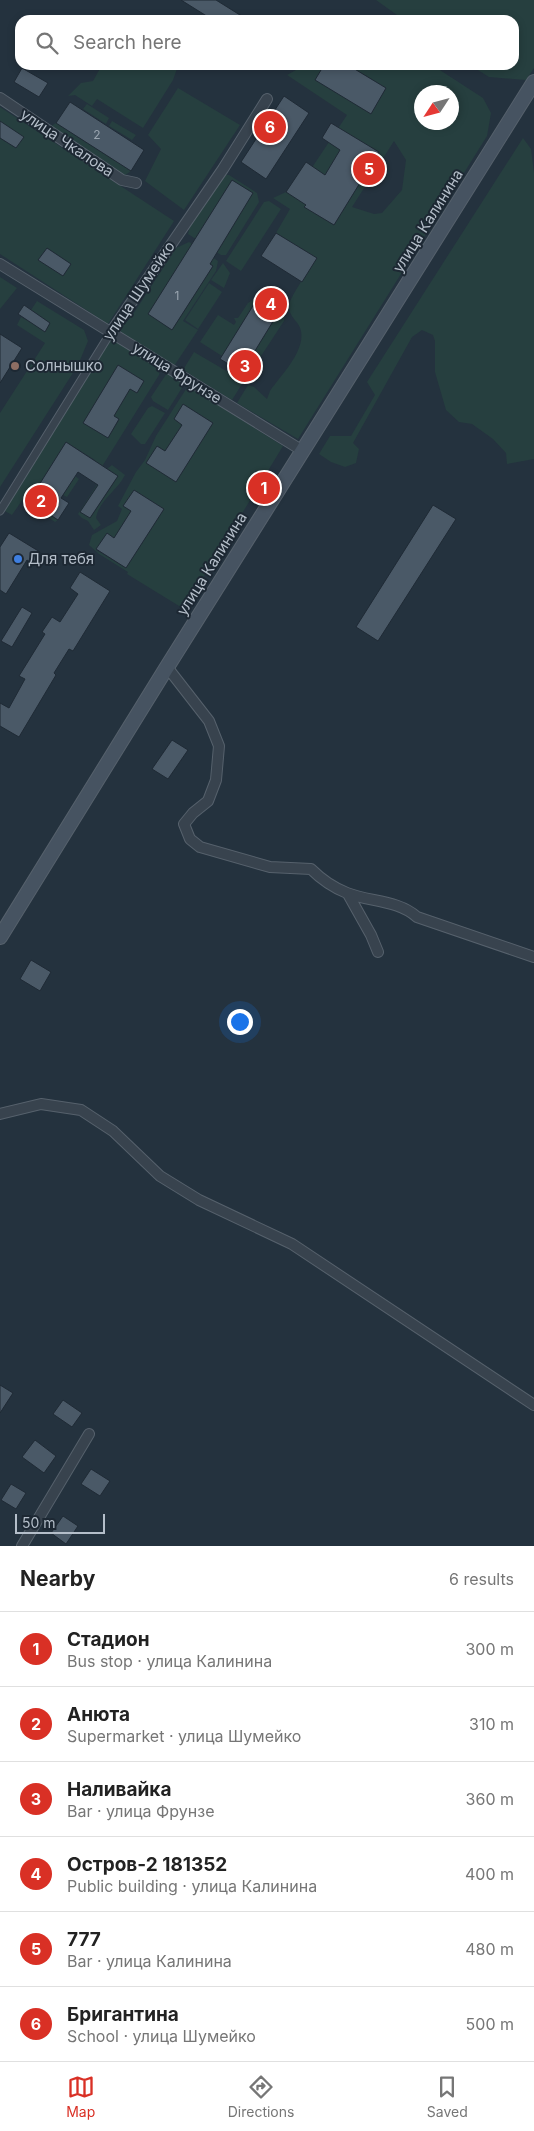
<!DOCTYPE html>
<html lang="en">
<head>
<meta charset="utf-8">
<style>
  body { margin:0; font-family:Inter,sans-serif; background:#f6f6f6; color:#222 }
  .compass { position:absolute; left:414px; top:85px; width:45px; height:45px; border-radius:50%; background:#fff; box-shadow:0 2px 8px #0003; rotate:234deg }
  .scale { position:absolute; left:15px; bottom:12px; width:90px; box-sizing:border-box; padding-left:5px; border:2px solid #b4bec9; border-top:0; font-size:14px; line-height:18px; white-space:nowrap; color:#b4bec9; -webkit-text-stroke:4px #1d2833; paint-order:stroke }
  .you { position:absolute; left:239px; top:1021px; width:18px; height:18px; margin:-12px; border:4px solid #fff; border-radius:50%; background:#1a73e8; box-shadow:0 0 0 8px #1a73e833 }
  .badge { display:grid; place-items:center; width:32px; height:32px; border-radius:50%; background:#d93025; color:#fff; font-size:16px; font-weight:700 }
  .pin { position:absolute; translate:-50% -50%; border:2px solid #fff; box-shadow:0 1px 5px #0006 }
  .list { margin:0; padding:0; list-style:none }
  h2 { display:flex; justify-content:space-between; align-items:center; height:65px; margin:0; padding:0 20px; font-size:21px }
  h2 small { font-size:16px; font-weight:400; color:#767676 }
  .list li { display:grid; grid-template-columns:32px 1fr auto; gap:15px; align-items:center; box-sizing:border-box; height:75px; padding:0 20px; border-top:1px solid #e0e0e0 }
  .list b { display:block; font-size:19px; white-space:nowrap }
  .list p { margin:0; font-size:16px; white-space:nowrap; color:#767676 }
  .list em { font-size:16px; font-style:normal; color:#767676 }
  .icon { flex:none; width:28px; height:28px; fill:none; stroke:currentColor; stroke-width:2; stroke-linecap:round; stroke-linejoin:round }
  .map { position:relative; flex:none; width:534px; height:1546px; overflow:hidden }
  .search { position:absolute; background:#fff; box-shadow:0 2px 8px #0003; left:15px; right:15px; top:15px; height:55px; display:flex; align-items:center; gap:12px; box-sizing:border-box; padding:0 18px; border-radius:15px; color:#767676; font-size:19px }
  .sheet { height:515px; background:#fff }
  nav { display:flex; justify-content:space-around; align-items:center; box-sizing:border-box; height:70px; border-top:1px solid #e0e0e0; background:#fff; font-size:14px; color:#767676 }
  nav a { display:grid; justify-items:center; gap:2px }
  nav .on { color:#d93025 }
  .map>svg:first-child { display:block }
  .green { fill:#263f3f; fill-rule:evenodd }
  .building { fill:#4a5967; stroke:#1f2a35 }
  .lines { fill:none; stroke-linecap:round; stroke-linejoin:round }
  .pedestrian-casing { stroke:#56616c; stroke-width:9 }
  .minor-casing { stroke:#56616c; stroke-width:12 }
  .secondary-casing { stroke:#56616c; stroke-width:16 }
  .pedestrian { stroke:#38434e; stroke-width:7 }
  .minor { stroke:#38434e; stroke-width:10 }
  .secondary { stroke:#465361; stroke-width:14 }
  .education-dot { fill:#8d6e63; stroke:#1d2833; stroke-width:2 }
  .shop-dot { fill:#3f7fe0; stroke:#1d2833; stroke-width:2 }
  .labels { text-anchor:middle; stroke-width:4; stroke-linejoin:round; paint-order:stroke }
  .number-label { font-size:12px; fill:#9aa5b0 }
  .street-label { font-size:15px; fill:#b4bec9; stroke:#1d2833 }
  .poi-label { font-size:15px; fill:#b4bec9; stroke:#1d2833; text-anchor:start }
</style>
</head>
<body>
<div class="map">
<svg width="534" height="1546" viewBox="0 0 534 1546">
  <rect width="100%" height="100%" fill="#24323e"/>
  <path class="green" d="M376,0H534V68L526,80L489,77L470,65H514V20H404Z
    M102,65H178V66L173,80L143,128L97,99L92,106L75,95L68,96L81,83L93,81Z
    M305,65H324L315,80L371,113L386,88L348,65H432L483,98L491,113L487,136L298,439L237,403L248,385L254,387L267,399L270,391C281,375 305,352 301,331C299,320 289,319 289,305C290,297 311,267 316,258L276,233L290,209L273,198L286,192L293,196L347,115L287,75ZM422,92H452V122H422ZM350,135L379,152L334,225L305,207ZM394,141L406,160L402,190L382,213L374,214L352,207Z
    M178,88L240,125L184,210L145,181L161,149L148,135Z
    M87,104L109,118L106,124L83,109Z
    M0,107L174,221L108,324L0,254V138L16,148L23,137L0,124ZM47,248L71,264L63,276L39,260Z
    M112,121L136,135L132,140L109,126Z
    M56,123L131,171L121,178L48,128Z
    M523,138L531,149L534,173V459L507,464L506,453L493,439L472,424L459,422L446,410L435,372V341L433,335L422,330L412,337L353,443L359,449L356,463L345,467L331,462L319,454L330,436H351L375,395L367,382Z
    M222,175H229L257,193L259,202L226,255H221L188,234L191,222ZM232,180L252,193L197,237Z
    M269,201L281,209L241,271L226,261L264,202Z
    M189,242L218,261L216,271L183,321L198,330L174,366L127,337L119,330L132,316L176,248ZM189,251L213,266L172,330Z
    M223,263L230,273L224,288L211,280Z
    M0,277L17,288L0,309Z
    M209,283L222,292L198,329L185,320Z
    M259,296L222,356L200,342L218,315L234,325L236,322L234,318H238L248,303Z
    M37,301L84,330L88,341L78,365L0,487V413L45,343L17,325L21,317L45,331L50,323L31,310Z
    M280,310L285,311L284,321L248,376L242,372Z
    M110,340H114L157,366L160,370L159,375L93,481L85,477L95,460L66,442L29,501L58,520L55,522L28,504L25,496L12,515L3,510L107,341ZM118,365L114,416L119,420L108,438L83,423Z
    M194,352L240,379L242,384L232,400L183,370Z
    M167,373L185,383L168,410L153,401L151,397Z
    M188,386L283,446L184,609L127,574L128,572L99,554L89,545L92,535L117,521L122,509L118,506L136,472L145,460L156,436ZM183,404L213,423L147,463L157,446L165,451L182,425L174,419ZM134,490L164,509L126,568L96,550L107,533L114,538L131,511L124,506Z
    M152,406L165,413L145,444H141L131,434L148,408Z
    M112,465L125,475C118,490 99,500 96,518L101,525L94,530L88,521L82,518L78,514L107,469ZM108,469L118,476L90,518L81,511Z
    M75,476L79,479L67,497L63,495Z"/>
  <path class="building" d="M181,0H216L248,20H213Z
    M324,65H348L386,88L371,114L315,80Z
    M22,68L48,83L39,97L14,82Z
    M284,96L309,113L266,179L241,162Z
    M70,102L144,150L131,171L56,123Z
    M0,121L24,137L16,148L0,138Z
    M331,123L379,152L334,225L304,207L306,205L286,192L306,162L325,175L340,150L322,138Z
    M232,180L253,193L210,264L213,266L172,330L148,314Z
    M276,233L317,258L302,282L261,256Z
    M47,248L71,264L63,276L38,260Z
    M259,296L280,310L242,372L220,359Z
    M24,305L50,323L45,332L18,314Z
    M0,334L22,348L0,383Z
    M118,365L144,381L137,393L130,389L114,416L119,419L108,438L83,423Z
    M183,404L213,423L176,482L146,463L157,446L165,451L182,425L174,419Z
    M66,442L118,476L90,518L80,512L98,485L78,472L61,498L69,503L58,520L29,501Z
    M134,490L164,509L126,568L96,549L107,533L114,538L131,511L123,506Z
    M433,505L456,519L378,641L356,627Z
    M9,533L40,552L33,564L27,560L6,594L0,590V547Z
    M80,572L110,591L73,651L69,649L54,673L56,675L19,737L0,726V703L9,708L25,679L19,676L45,634L42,632L52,617L60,622L78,594L70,588Z
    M22,607L32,613L12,647L1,641Z
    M172,740L188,750L168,779L152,769Z
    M31,960L51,972L40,991L20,979Z
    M0,1385L13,1393L0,1413Z
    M63,1400L82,1413L72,1427L53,1414Z
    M35,1440L56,1456L44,1473L22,1457Z
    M91,1469L110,1481L100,1496L81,1484Z
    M11,1484L26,1493L16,1509L1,1500Z
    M63,1516L78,1526L66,1544L51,1533Z"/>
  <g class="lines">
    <g class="pedestrian-casing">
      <path id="pedestrian" d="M0,511L111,332"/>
    </g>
    <g class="minor-casing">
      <path id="minor" d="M0,98L122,180L136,183
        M0,264L303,451
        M111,332L223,169L267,99
        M167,667L209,721L219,746L216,780L208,801L193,813L184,824L190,839L200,847L270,867L311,869C322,880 332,887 347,893C370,902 398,900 417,917L534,957
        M348,894L371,935L378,952
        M0,1114L41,1104L81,1110L113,1131L160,1176L199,1200L292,1244L534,1405
        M22,1546L89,1434"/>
    </g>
    <g class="secondary-casing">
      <path id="secondary" d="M0,937L167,667L534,82"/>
    </g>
    <use href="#pedestrian" class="pedestrian"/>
    <use href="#minor" class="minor"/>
    <use href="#secondary" class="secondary"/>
  </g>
  <circle class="education-dot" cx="15" cy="366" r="5"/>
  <circle class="shop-dot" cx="18" cy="559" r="5"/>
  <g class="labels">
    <g class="number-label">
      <text x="97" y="139">2</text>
      <text x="177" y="300">1</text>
    </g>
    <g class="street-label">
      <text transform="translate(67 143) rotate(34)" y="5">улица Чкалова</text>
      <text transform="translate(428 221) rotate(-58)" y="5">улица Калинина</text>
      <text transform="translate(139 291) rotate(-56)" y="5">улица Шумейко</text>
      <text transform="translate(177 373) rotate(32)" y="5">улица Фрунзе</text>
      <text transform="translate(212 564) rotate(-58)" y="5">улица Калинина</text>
    </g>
    <g class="poi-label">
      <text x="25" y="371">Солнышко</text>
      <text x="28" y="564">Для тебя</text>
    </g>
  </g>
</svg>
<svg class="compass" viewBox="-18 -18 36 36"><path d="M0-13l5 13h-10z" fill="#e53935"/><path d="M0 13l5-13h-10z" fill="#767676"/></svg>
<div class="scale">50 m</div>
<div class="you"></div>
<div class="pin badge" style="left:264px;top:488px">1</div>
<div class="pin badge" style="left:41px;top:501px">2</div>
<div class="pin badge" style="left:245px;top:366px">3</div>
<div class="pin badge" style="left:271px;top:304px">4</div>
<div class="pin badge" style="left:369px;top:169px">5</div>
<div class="pin badge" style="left:270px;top:127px">6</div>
<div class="search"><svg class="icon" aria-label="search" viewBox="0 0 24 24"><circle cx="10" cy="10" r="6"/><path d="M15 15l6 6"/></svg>Search here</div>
</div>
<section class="sheet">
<h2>Nearby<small>6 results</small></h2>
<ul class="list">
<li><span class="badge">1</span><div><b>Стадион</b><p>Bus stop · улица Калинина</p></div><em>300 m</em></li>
<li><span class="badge">2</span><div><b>Анюта</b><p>Supermarket · улица Шумейко</p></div><em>310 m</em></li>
<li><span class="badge">3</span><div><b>Наливайка</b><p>Bar · улица Фрунзе</p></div><em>360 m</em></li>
<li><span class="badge">4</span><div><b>Остров-2 181352</b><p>Public building · улица Калинина</p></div><em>400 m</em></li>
<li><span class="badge">5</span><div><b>777</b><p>Bar · улица Калинина</p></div><em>480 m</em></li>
<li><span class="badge">6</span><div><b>Бригантина</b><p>School · улица Шумейко</p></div><em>500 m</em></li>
</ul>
</section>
<nav>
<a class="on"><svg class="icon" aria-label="map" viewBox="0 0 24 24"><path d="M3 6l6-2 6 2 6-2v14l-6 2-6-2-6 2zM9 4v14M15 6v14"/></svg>Map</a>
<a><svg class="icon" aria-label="directions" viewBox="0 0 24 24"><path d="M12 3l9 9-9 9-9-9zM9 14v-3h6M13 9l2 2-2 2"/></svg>Directions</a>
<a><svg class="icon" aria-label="saved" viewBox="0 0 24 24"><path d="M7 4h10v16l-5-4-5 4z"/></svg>Saved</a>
</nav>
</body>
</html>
